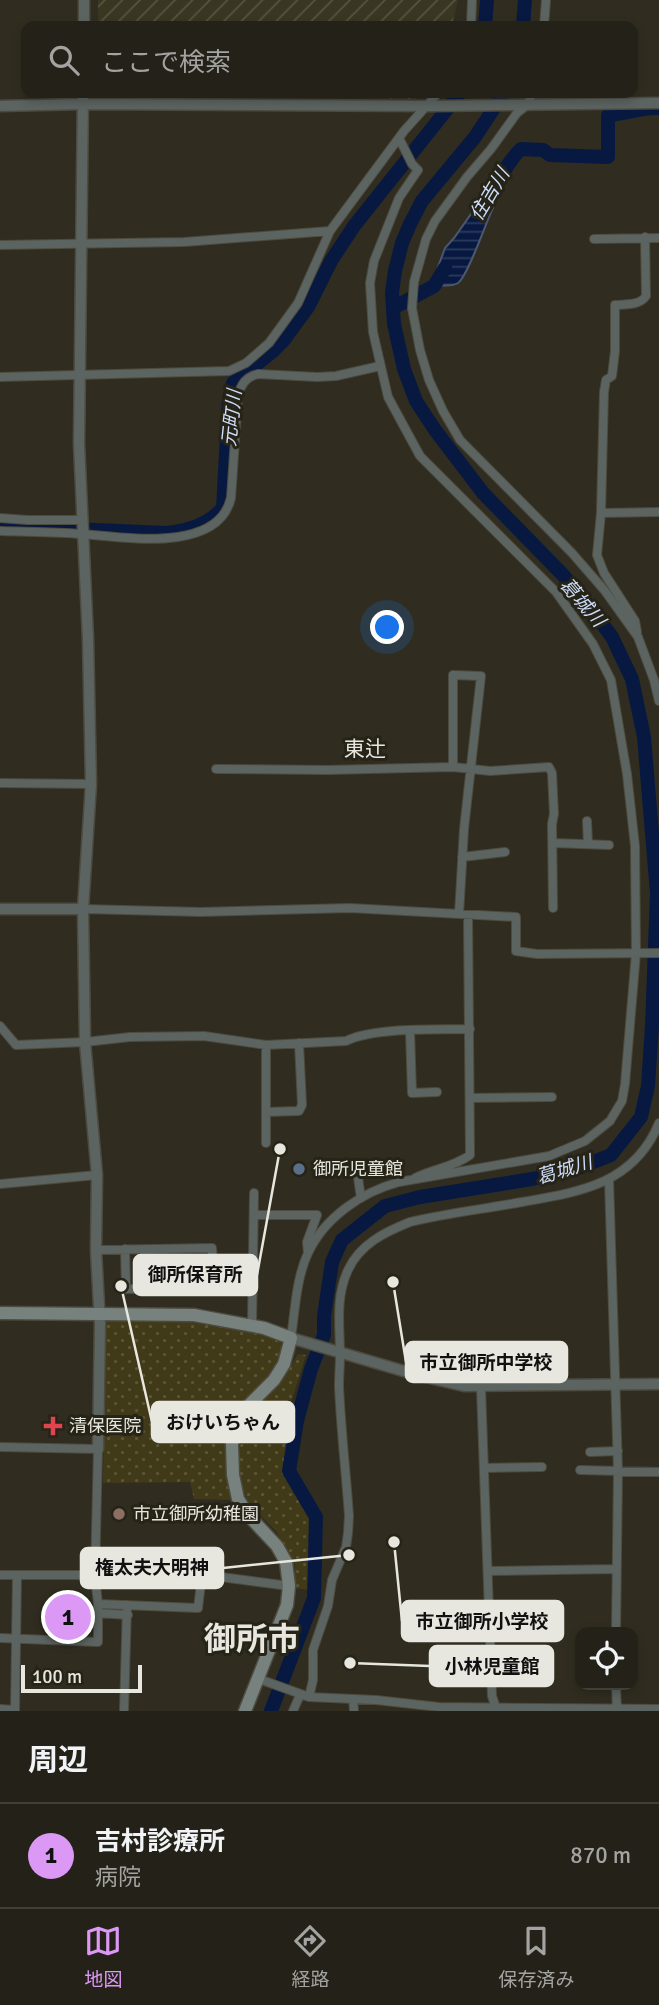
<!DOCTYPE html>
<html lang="ja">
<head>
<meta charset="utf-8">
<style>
  body { margin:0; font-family:Signika,"Noto Sans JP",sans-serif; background:#2c2a21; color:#f1f3f6 }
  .controls { position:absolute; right:21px; bottom:21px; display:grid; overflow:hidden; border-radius:14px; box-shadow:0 4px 10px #0003 }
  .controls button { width:63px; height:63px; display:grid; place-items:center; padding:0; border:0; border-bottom:2px solid #413f37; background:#242218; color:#f1f3f6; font:35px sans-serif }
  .scale { position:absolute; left:21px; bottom:18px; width:121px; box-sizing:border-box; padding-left:7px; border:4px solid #e8e7df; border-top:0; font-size:19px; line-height:24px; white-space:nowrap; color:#e8e7df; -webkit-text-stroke:5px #262317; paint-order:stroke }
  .you { position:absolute; left:388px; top:628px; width:24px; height:24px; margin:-18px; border:5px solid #fff; border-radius:50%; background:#1a73e8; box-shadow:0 0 0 10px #1a73e833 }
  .badge { display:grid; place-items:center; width:46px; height:46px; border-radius:50%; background:#db99f5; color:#111; font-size:23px; font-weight:700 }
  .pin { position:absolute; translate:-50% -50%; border:4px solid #fff; box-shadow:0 2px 7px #0006 }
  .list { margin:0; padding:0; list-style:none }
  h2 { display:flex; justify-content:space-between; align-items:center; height:91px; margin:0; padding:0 28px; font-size:30px }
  h2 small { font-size:23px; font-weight:400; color:#a3a4a2 }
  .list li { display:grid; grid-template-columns:46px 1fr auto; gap:21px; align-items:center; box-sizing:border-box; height:105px; padding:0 28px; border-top:2px solid #413f37 }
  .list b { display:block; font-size:26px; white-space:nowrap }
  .list p { margin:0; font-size:23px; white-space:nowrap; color:#a3a4a2 }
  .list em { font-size:23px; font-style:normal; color:#a3a4a2 }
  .icon { flex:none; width:38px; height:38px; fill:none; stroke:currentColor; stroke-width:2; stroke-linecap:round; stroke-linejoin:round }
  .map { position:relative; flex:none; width:659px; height:1711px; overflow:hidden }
  .search { position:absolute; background:#242218; box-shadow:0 4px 10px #0003; left:21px; right:21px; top:21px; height:77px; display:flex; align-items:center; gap:18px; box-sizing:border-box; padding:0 24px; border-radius:14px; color:#a3a4a2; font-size:26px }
  .sheet { height:196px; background:#242218 }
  nav { display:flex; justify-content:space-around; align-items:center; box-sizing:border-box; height:98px; border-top:2px solid #413f37; background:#242218; font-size:19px; color:#a3a4a2 }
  nav a { display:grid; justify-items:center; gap:4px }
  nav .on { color:#db99f5 }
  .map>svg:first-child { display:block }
  .industrial { fill:url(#industrial-furrows) }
  .grass { fill:url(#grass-dots) }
  .water { fill:url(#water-rules); stroke:#4b5770; stroke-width:2 }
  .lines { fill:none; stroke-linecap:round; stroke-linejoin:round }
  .river { stroke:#081941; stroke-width:14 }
  .minor-casing { stroke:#4d4b3f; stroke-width:10 }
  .tertiary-casing { stroke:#4d4b3f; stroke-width:13 }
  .secondary-casing { stroke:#4d4b3f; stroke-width:15 }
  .minor { stroke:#5c6461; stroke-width:8 }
  .tertiary { stroke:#5c6461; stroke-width:10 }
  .secondary { stroke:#77827e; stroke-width:12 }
  .service-dot { fill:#5c6f8a; stroke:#262317; stroke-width:2.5 }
  .health-dot { fill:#e0444e; stroke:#262317; stroke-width:2.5 }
  .education-dot { fill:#8d6e63; stroke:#262317; stroke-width:2.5 }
  .labels { text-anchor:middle; stroke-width:6; stroke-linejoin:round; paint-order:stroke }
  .poi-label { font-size:18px; fill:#e8e7df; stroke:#262317; text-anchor:start }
  .water-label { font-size:19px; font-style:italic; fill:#ceddfa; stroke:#262317 }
  .quarter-label { font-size:21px; fill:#e8e7df; stroke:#262317 }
  .town-label { font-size:32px; font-weight:bold; fill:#e8e7df; stroke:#262317 }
  .leader { fill:none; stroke:#e8e7df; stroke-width:2.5 }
  .callout-dot { fill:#e8e7df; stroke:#262317; stroke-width:2.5 }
  .callout { fill:#e8e7df; stroke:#e8e7df; stroke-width:2.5 }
  .callout-label { font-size:19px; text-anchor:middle; font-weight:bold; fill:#111 }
</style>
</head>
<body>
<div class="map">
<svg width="659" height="1711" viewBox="0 0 659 1711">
  <defs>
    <pattern id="industrial-furrows" width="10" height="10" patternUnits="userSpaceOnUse" patternTransform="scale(1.75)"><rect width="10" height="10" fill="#393622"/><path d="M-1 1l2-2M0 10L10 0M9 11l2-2" fill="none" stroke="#565342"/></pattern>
    <pattern id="grass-dots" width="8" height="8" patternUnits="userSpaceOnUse" patternTransform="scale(1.75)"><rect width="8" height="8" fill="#413a18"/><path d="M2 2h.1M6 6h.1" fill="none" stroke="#5c5639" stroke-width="1.8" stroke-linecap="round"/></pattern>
    <pattern id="water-rules" width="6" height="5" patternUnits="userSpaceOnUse" patternTransform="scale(1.75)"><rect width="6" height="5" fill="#081941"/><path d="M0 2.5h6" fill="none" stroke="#2c3a5c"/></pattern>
  </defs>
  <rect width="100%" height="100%" fill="#302d20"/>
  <path class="industrial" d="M98,0H458L452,26H98Z
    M95,93H420L416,99Z"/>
  <path class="grass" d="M193,1319L260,1332L281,1340V1355L274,1371L240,1408L233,1500L194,1499L190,1482L103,1483L106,1321Z
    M298,1354L306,1355L283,1428L288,1444V1479L303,1495L317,1542L310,1590L294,1588L295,1565L276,1531L248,1503L238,1475L241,1435L256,1408L281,1383Z"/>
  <path class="water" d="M495,180L499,184L490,206L493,208C486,222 468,276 458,283C452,287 442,285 436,285L438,267L445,248L454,238Z"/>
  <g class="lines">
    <path class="river" d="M485,26L487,0
      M523,26L525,0
      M488,200C499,183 506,163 521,149L543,150L550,155L608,157V115C625,114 639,108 657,108
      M393,308L434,286L445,268
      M0,526L167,533C189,530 208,525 223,508L229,400L233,383L273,351L284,340L308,307L331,261L354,226L460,93
      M271,1711L314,1598L316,1517L289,1471L297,1421L311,1369L324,1335V1316L332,1262L342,1240L385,1206L420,1197L532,1179L581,1167L611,1155L641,1117L648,1086L652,1026L657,893L644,737L632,679L612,637L592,610L564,576L483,493L435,430L416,401L404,369L394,324L392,293L395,271L402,243L410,224L422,201L475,137L504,93"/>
    <g class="minor-casing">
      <path id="minor" d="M471,26L472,0
        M544,26L546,0
        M533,93L527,105L517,113L491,149L467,177L435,221L426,239L414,282L412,308L420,350L429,380L443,411L460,440L572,553L605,591L638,637L654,680L659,701
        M594,239L659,238
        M0,245L184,242L330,231
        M0,377L229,371L246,363L269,343L298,303L330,231L404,131L438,93
        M601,513L659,512
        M0,518L27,520H81
        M0,531C27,532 54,532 81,534C123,537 218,554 231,498L238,396C241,384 246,377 258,374L317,377L336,376L380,366
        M637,632L635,621L604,573L597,555L601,513L604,392L606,380L612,376L615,351V305C626,304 639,306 646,296L645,237
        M453,767V675L481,676L464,829L459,914
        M216,769L328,770L453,767L490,771L549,767L552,773L554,814L552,824L553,908
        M0,783L91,784
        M587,821L588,844
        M553,843L609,845
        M462,857L505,852
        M83,909L201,912L350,908L516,917V951L537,954L659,953
        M0,1026L16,1045L85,1042L130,1037L204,1036L266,1045L346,1041C374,1027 437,1030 470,1029
        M410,1031L412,1093L437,1092
        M266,1045V1112L299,1111L302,1105L299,1043
        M470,1098L552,1097
        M266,1112V1143
        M356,1164L361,1198
        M415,1178C433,1169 454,1167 470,1155L468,915
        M609,1180L618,1471L616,1632
        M0,1184L97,1175
        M254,1215H317L307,1242L308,1253
        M96,1250L212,1248L214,1283L209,1289H126L125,1249
        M252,1325L254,1193
        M291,1338C295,1311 296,1279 308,1253C325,1217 362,1192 399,1182L549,1156L585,1141L610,1121L622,1101L625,1084L636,953L635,846L627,774L611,680L593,644L556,592L420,456L388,397L373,332L370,283L374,261L399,198L418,170L412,164L399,138
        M481,1388L492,1696L497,1711
        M0,1447L98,1449L95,1576L98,1604V1642L0,1638
        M590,1452L618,1451
        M484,1468L542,1467
        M580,1470L659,1472
        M488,1571L616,1569
        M0,1575L198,1574L289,1586
        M98,1604L198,1608L202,1575
        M98,1613L128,1615
        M491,1659L529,1656
        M259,1679L309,1697L376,1700L439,1707L659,1709
        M616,1685L617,1711
        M309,1697L313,1680V1650L328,1606L332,1580L346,1547L348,1533L349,1516C346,1473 341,1430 339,1387C339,1376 340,1366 340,1355C340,1326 335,1298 348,1270C360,1244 385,1232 410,1222C447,1213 485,1209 522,1202C580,1192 634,1184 659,1123
        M353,1699L354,1711
        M0,1709L15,1710
        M15,1711L17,1576
        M124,1711L127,1605
        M293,1711L300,1695"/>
    </g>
    <g class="tertiary-casing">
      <path id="tertiary" d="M84,26V0
        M83,93L79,444L88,638L91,784L83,909L85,1042L97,1175L96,1250L100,1324L98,1449
        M0,106L83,104L431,106L659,103
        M0,909H83
        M291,1338L417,1375L464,1386L659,1384"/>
    </g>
    <g class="secondary-casing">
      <path id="secondary" d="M0,1313L194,1315L264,1328L291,1338L284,1364L274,1380L250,1404L240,1419L232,1444L233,1475L238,1499L248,1515L277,1546L286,1562L289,1586L287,1605L245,1711"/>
    </g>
    <use href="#minor" class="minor"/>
    <use href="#tertiary" class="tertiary"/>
    <use href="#secondary" class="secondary"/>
  </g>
  <circle class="service-dot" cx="299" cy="1169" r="7"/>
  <path class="health-dot" d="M49.5 1415.5h7v7h7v7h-7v7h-7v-7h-7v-7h7z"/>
  <circle class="education-dot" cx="119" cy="1514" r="7"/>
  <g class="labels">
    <g class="poi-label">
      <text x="313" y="1175">御所児童館</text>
      <text x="69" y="1432">清保医院</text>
      <text x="133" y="1520">市立御所幼稚園</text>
    </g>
    <g class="water-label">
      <text transform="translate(489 194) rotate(-59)" y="7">住吉川</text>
      <text transform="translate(231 418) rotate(-84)" y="7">元町川</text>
      <text transform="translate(583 602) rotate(49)" y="7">葛城川</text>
      <text transform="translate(564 1169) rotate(-17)" y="7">葛城川</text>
    </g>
    <g class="quarter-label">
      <text x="365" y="756">東辻</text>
    </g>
    <g class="town-label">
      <text x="252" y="1650">御所市</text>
    </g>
  </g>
  <path class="leader" d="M280 1149L257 1275M393 1282L406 1362M121 1286L152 1422M349 1555L223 1568M394 1542L402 1621M350 1663L430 1666"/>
  <g class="callout-dot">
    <circle cx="280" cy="1149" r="7"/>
    <circle cx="393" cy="1282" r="7"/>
    <circle cx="121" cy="1286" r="7"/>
    <circle cx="349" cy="1555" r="7"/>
    <circle cx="394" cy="1542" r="7"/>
    <circle cx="350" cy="1663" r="7"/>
  </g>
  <g class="callout">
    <rect x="134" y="1255" width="123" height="40" rx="7"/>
    <rect x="406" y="1342" width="161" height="40" rx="7"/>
    <rect x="152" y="1402" width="142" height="40" rx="7"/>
    <rect x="81" y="1548" width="142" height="40" rx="7"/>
    <rect x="402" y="1601" width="161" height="40" rx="7"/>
    <rect x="430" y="1646" width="123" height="40" rx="7"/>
  </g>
  <g class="callout-label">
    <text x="195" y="1281">御所保育所</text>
    <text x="486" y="1369">市立御所中学校</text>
    <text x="223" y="1429">おけいちゃん</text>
    <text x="152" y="1574">権太夫大明神</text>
    <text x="482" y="1628">市立御所小学校</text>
    <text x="492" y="1673">小林児童館</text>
  </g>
</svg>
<div class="controls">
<button><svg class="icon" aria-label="locate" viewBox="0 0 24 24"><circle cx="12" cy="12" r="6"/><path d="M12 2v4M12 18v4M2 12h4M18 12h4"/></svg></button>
</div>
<div class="scale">100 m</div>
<div class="you"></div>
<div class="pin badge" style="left:68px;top:1617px">1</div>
<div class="search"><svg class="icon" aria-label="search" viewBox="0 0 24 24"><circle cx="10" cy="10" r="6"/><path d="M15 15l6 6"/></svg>ここで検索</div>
</div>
<section class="sheet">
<h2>周辺<small></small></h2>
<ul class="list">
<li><span class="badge">1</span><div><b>吉村診療所</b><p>病院</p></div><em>870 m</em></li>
</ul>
</section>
<nav>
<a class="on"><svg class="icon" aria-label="map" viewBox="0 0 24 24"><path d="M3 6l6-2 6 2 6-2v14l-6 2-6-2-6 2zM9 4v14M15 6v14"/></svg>地図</a>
<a><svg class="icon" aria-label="directions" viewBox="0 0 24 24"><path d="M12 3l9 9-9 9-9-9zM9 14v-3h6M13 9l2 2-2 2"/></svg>経路</a>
<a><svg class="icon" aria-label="saved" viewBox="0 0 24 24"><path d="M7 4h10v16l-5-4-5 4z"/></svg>保存済み</a>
</nav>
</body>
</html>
